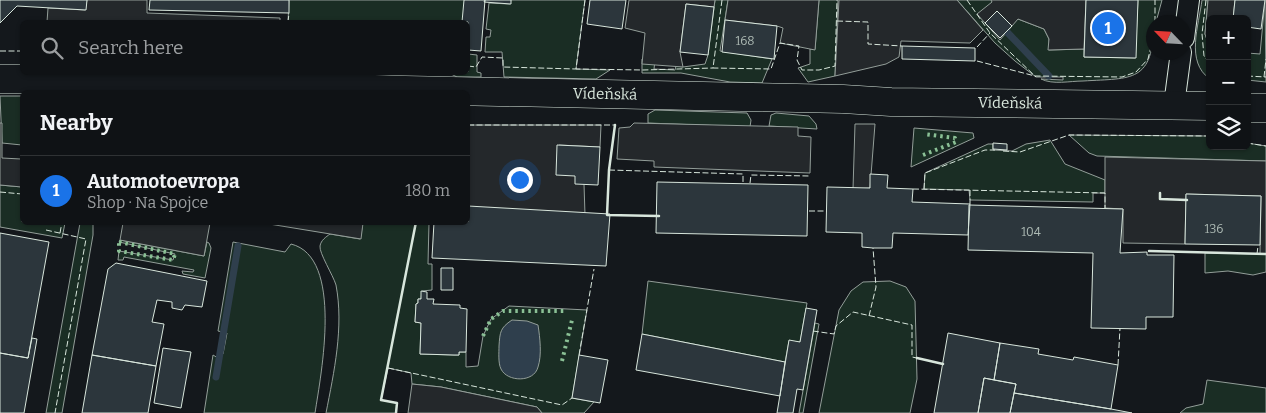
<!DOCTYPE html>
<html lang="en">
<head>
<meta charset="utf-8">
<style>
  body { margin:0; font-family:Bitter,serif; background:#1d2022; color:#f1f3f6 }
  .controls { position:absolute; right:15px; top:15px; display:grid; overflow:hidden; border-radius:8px; box-shadow:0 1px 4px #0004 }
  .controls button { width:45px; height:45px; display:grid; place-items:center; padding:0; border:0; border-bottom:1px solid #2f3234; background:#0f1215; color:#f1f3f6; font:25px sans-serif }
  .compass { position:absolute; left:1146px; top:15px; width:45px; height:45px; border-radius:50%; background:#0f1215; box-shadow:0 1px 4px #0004; rotate:295deg }
  .you { position:absolute; left:519px; top:179px; width:18px; height:18px; margin:-12px; border:4px solid #fff; border-radius:50%; background:#1a73e8; box-shadow:0 0 0 8px #1a73e833 }
  .badge { display:grid; place-items:center; width:32px; height:32px; border-radius:50%; background:#1a73e8; color:#fff; font-size:16px; font-weight:700 }
  .pin { position:absolute; translate:-50% -50%; border:2px solid #fff; box-shadow:0 1px 5px #0006 }
  .list { margin:0; padding:0; list-style:none }
  h2 { display:flex; justify-content:space-between; align-items:center; height:65px; margin:0; padding:0 20px; font-size:21px }
  h2 small { font-size:16px; font-weight:400; color:#9b9ea0 }
  .list li { display:grid; grid-template-columns:32px 1fr auto; gap:15px; align-items:center; box-sizing:border-box; height:70px; padding:0 20px; border-top:1px solid #2f3234 }
  .list b { display:block; font-size:19px; white-space:nowrap }
  .list p { margin:0; font-size:16px; white-space:nowrap; color:#9b9ea0 }
  .list em { font-size:16px; font-style:normal; color:#9b9ea0 }
  .icon { flex:none; width:28px; height:28px; fill:none; stroke:currentColor; stroke-width:2; stroke-linecap:round; stroke-linejoin:round }
  .map { position:relative; flex:none; width:1266px; height:413px; overflow:hidden }
  .search { position:absolute; background:#0f1215; box-shadow:0 1px 4px #0004; left:20px; top:20px; width:450px; height:55px; display:flex; align-items:center; gap:12px; box-sizing:border-box; padding:0 18px; border-radius:8px; color:#9b9ea0; font-size:19px }
  .panel { position:absolute; background:#0f1215; box-shadow:0 1px 4px #0004; left:20px; top:90px; width:450px; height:135px; border-radius:8px }
  .map>svg:first-child { display:block }
  .green { fill:#1a2d24; stroke:#939e99 }
  .parking { fill:#24282b; stroke:#939e99 }
  .water { fill:#2f3f4d; stroke:#939e99 }
  .lines { fill:none; stroke-linecap:round; stroke-linejoin:round }
  .stream { stroke:#2f3f4d; stroke-width:7 }
  .building { fill:#2c363c; stroke:#d8e6dc }
  .minor-casing { stroke:#d8e6dc; stroke-width:22 }
  .secondary-casing { stroke:#d8e6dc; stroke-width:29 }
  .minor { stroke:#14181c; stroke-width:20 }
  .secondary { stroke:#14181c; stroke-width:28 }
  .hedge { stroke:#8ac095; stroke-width:4; stroke-dasharray:2.5 4; stroke-linecap:butt }
  .fence { stroke:#d8e6dc; stroke-width:1; stroke-dasharray:6 2.5; stroke-linecap:butt }
  .wall { stroke:#d8e6dc; stroke-width:2.5 }
  .labels { text-anchor:middle; stroke-width:4; stroke-linejoin:round; paint-order:stroke }
  .number-label { font-size:12px; fill:#adbab4 }
  .street-label { font-size:15px; fill:#d8e6dc; stroke:#14181c }
</style>
</head>
<body>
<div class="map">
<svg width="1266" height="413" viewBox="0 0 1266 413">
  <rect width="100%" height="100%" fill="#14181c"/>
  <path class="green" d="M289,0H467L465,22H288Z
    M511,0H585L576,69L610,70L596,79L504,77L502,52H485L486,37H490L491,30L486,29L489,3L510,4Z
    M715,0H728L720,51L772,59L762,83L730,82L681,73H642V59L655,60L654,69L675,70L676,66L683,67L705,64L708,55Z
    M819,0H838L835,76L808,82L798,68L810,64V49H815Z
    M957,0H991L1018,19L1044,29L1049,39V50L1084,49V57L1135,58L1138,0H1162L1156,22H1154C1153,83 1133,78 1083,81C1070,81 1053,85 1041,79L1063,80V77H1036L1015,61L995,43Z
    M1202,0H1208L1205,34L1210,48V79C1185,62 1199,25 1202,0Z
    M1265,0L1266,82L1247,80V53L1260,54Z
    M468,54L477,55V72L481,73V77H457L449,73L468,72Z
    M0,96H22V145L2,143Z
    M655,110L747,113L751,120L750,127L648,123V114Z
    M776,113L809,116L816,124L817,129L769,126L771,115Z
    M914,128L973,133L974,138L911,167Z
    M1069,135L1210,136V146H1247V143L1266,146V161L1097,156L1089,153Z
    M1050,140L1065,164L1105,180V193H1093V202L970,200L969,190L924,189L925,173L988,144H993V150L1012,151L1026,144Z
    M0,185L22,187V222L65,223L62,238L0,227Z
    M80,223H93V235L62,413H46Z
    M363,223H429L428,264H432V290L422,291L421,299H418V303L416,304L415,322L421,323L420,354L454,355H459V352H466V367L478,366L483,336L491,319L509,306L587,310L572,398L594,402L584,413H542L537,407L441,387L412,384L411,373L388,368L381,400L397,403L396,413H326C334,372 344,327 336,285C333,275 319,253 320,246C321,240 326,237 330,234L360,239Z
    M120,240L204,256L207,242L209,243L211,248L205,278L183,274L182,271L193,272L194,270L124,257L123,260H118L119,251L173,260L175,254L119,242Z
    M233,242L285,252L291,244C344,257 321,374 315,413H204L213,355L218,358L223,354L227,333L218,331Z
    M1205,253L1266,254V272L1253,275L1228,271L1205,273Z
    M648,281L807,303L800,342L789,341L785,362L642,334Z
    M890,281L906,287L915,301L917,379L910,413H819L839,310L851,291L863,282Z
    M815,323L819,324L803,413H799Z
    M1207,380L1266,388V413H1180L1186,408L1203,404Z"/>
  <path class="parking" d="M87,0H147V13L280,18V22H47L48,8L85,10Z
    M629,0H715L714,7L686,4L680,52L683,67L642,64L645,33L625,28Z
    M728,0H819L815,50L780,43L783,28L777,26L725,20Z
    M839,0H957L983,30L970,43L901,41L899,57L886,64L835,76Z
    M991,0H1086L1084,49L1048,50L1049,39L1044,29L1018,19L1000,40L977,14L992,2Z
    M1208,0H1235L1233,19H1210V48L1205,34Z
    M0,123H2V158L21,159L22,151V187L0,185Z
    M634,123L798,127V136L811,137L810,173L654,167V161L617,159L619,128L630,127Z
    M855,124H875L870,188L853,189Z
    M468,125H601L600,147L559,145L577,176L584,184L585,215L468,211Z
    M1105,157L1266,161V254H1260L1261,196L1186,194L1185,244L1123,243V209L1105,208Z
    M123,223H210L204,256L120,240Z
    M263,223L363,222V223L361,239Z
    M412,384L441,387L537,407L542,413H408Z"/>
  <path class="water" d="M512,320L527,321L538,325C540,338 542,355 538,367C534,383 507,382 501,369C498,363 499,353 499,346C500,332 500,328 512,320Z"/>
  <g class="lines">
    <path class="stream" d="M1007,32L1049,76
      M216,377L238,246"/>
  </g>
  <path class="building" d="M0,0H87L86,10L17,6L0,23Z
    M150,0H289V13L149,10Z
    M464,0H485L481,51L468,50V22H462Z
    M485,0H511V4L484,2Z
    M590,0H626L622,29L587,24Z
    M1086,0H1138L1136,58L1084,57Z
    M1235,0H1265L1261,29L1247,27V19H1233Z
    M686,4L714,7L708,55L680,52Z
    M997,11L1012,26L1000,38L985,23Z
    M725,20L777,26L774,59L722,52Z
    M902,46L975,48V61L902,59Z
    M993,143L1007,144V150L993,149Z
    M557,145L600,147L598,185L575,184V176L556,175Z
    M870,174L888,175L887,188L913,189L912,202L970,204L968,235L893,233L892,248H873L862,247V233L826,232L827,187L870,188Z
    M657,182L808,185L807,236L656,233Z
    M1186,194L1261,196L1260,245L1185,244Z
    M969,205L1123,209L1120,253L1147,252V255H1174L1173,317H1146V329L1091,328L1093,253L968,250Z
    M468,206L610,214L606,266L432,258L434,222H468Z
    M0,233L49,242L28,358L0,353Z
    M116,263L207,281L202,307L185,305L182,310L172,308V302L157,300L152,322L164,324L156,366L92,355L108,269Z
    M441,268H453V290H441Z
    M421,291L427,292V299H434L433,304L460,305V308L467,309L466,352H459V355H454L420,354L421,323L415,322L416,304L418,303V299H421Z
    M806,308L817,310L803,390L797,389L793,413H777L789,340L800,342Z
    M948,333L1000,343L994,380L984,378L978,413H934Z
    M642,334L785,362L780,396L636,370Z
    M32,338L37,339L24,413H0V353L28,358Z
    M1000,343L1039,349L1038,354L1073,360L1074,357L1118,365L1111,409L1014,393L1016,384L994,380Z
    M163,348L191,352L181,408L154,403Z
    M92,355L156,366L148,413H82Z
    M579,355L608,360L600,403L572,398Z
    M984,378L1016,384L1010,413H978Z
    M1014,393L1111,409L1132,413H1010Z"/>
  <g class="lines">
    <g class="minor-casing">
      <path id="minor" d="M1184,38L1189,0
        M1174,105L1181,52"/>
    </g>
    <g class="secondary-casing">
      <path id="secondary" d="M0,79H75L405,90L843,99L891,102L1210,106
        M1247,108H1266"/>
    </g>
    <use href="#minor" class="minor"/>
    <use href="#secondary" class="secondary"/>
    <path class="hedge" d="M923,155L956,142L955,138L924,134
      M119,242L175,254L173,260L119,251Z
      M483,336L491,319L503,311H566
      M562,361L572,320"/>
    <path class="fence" d="M585,0L576,69L643,70L713,68
      M722,0L713,68L771,69L780,43L799,46L797,60L802,70H819L835,66L837,0
      M967,0L990,33L1036,77
      M1206,0L1202,34L1204,56L1210,63
      M837,21L868,22V44L902,46
      M288,22L289,13
      M1155,22V0
      M977,47L990,33
      M0,51H22
      M977,61L1035,76L1122,77L1136,72L1148,59L1154,34
      M468,66L476,67L482,57L503,58V67L576,69
      M1247,76L1266,77
      M1264,77L1266,59
      M468,125H615
      M1247,143L1266,146
      M1003,151L1020,152L1069,135L1210,136
      M609,170L743,174V183
      M750,183L751,175L810,176
      M913,189L1105,193V208
      M924,189L925,173L985,150H995
      M970,190V204
      M0,192L22,194
      M809,211H827
      M46,230L86,239L55,413
      M60,233L62,222
      M1257,254L1258,246
      M869,316L876,287L873,248
      M813,331L834,334L836,326L853,312L912,325V357L917,358
      M579,355L594,269
      M1118,365L1120,328
      M388,368L562,405L572,398"/>
    <path class="wall" d="M615,125L609,170L607,215L659,216
      M1160,193V199L1187,200
      M1149,251L1266,254
      M917,358L943,364
      M396,413L397,403L381,400L416,222"/>
  </g>
  <g class="labels">
    <g class="number-label">
      <text x="745" y="45">168</text>
      <text x="1214" y="233">136</text>
      <text x="1031" y="236">104</text>
    </g>
    <g class="street-label">
      <text transform="translate(605 94) rotate(1)" y="5">Vídeňská</text>
      <text transform="translate(1010 103) rotate(1)" y="5">Vídeňská</text>
    </g>
  </g>
</svg>
<div class="controls">
<button>+</button>
<button>−</button>
<button><svg class="icon" aria-label="layers" viewBox="0 0 24 24"><path d="M12 4l9 5-9 5-9-5zM3 14l9 5 9-5"/></svg></button>
</div>
<svg class="compass" viewBox="-18 -18 36 36"><path d="M0-13l5 13h-10z" fill="#e53935"/><path d="M0 13l5-13h-10z" fill="#9b9ea0"/></svg>
<div class="you"></div>
<div class="pin badge" style="left:1108px;top:28px">1</div>
<div class="search"><svg class="icon" aria-label="search" viewBox="0 0 24 24"><circle cx="10" cy="10" r="6"/><path d="M15 15l6 6"/></svg>Search here</div>
<section class="panel">
<h2>Nearby<small></small></h2>
<ul class="list">
<li><span class="badge">1</span><div><b>Automotoevropa</b><p>Shop · Na Spojce</p></div><em>180 m</em></li>
</ul>
</section>
</div>
</body>
</html>
